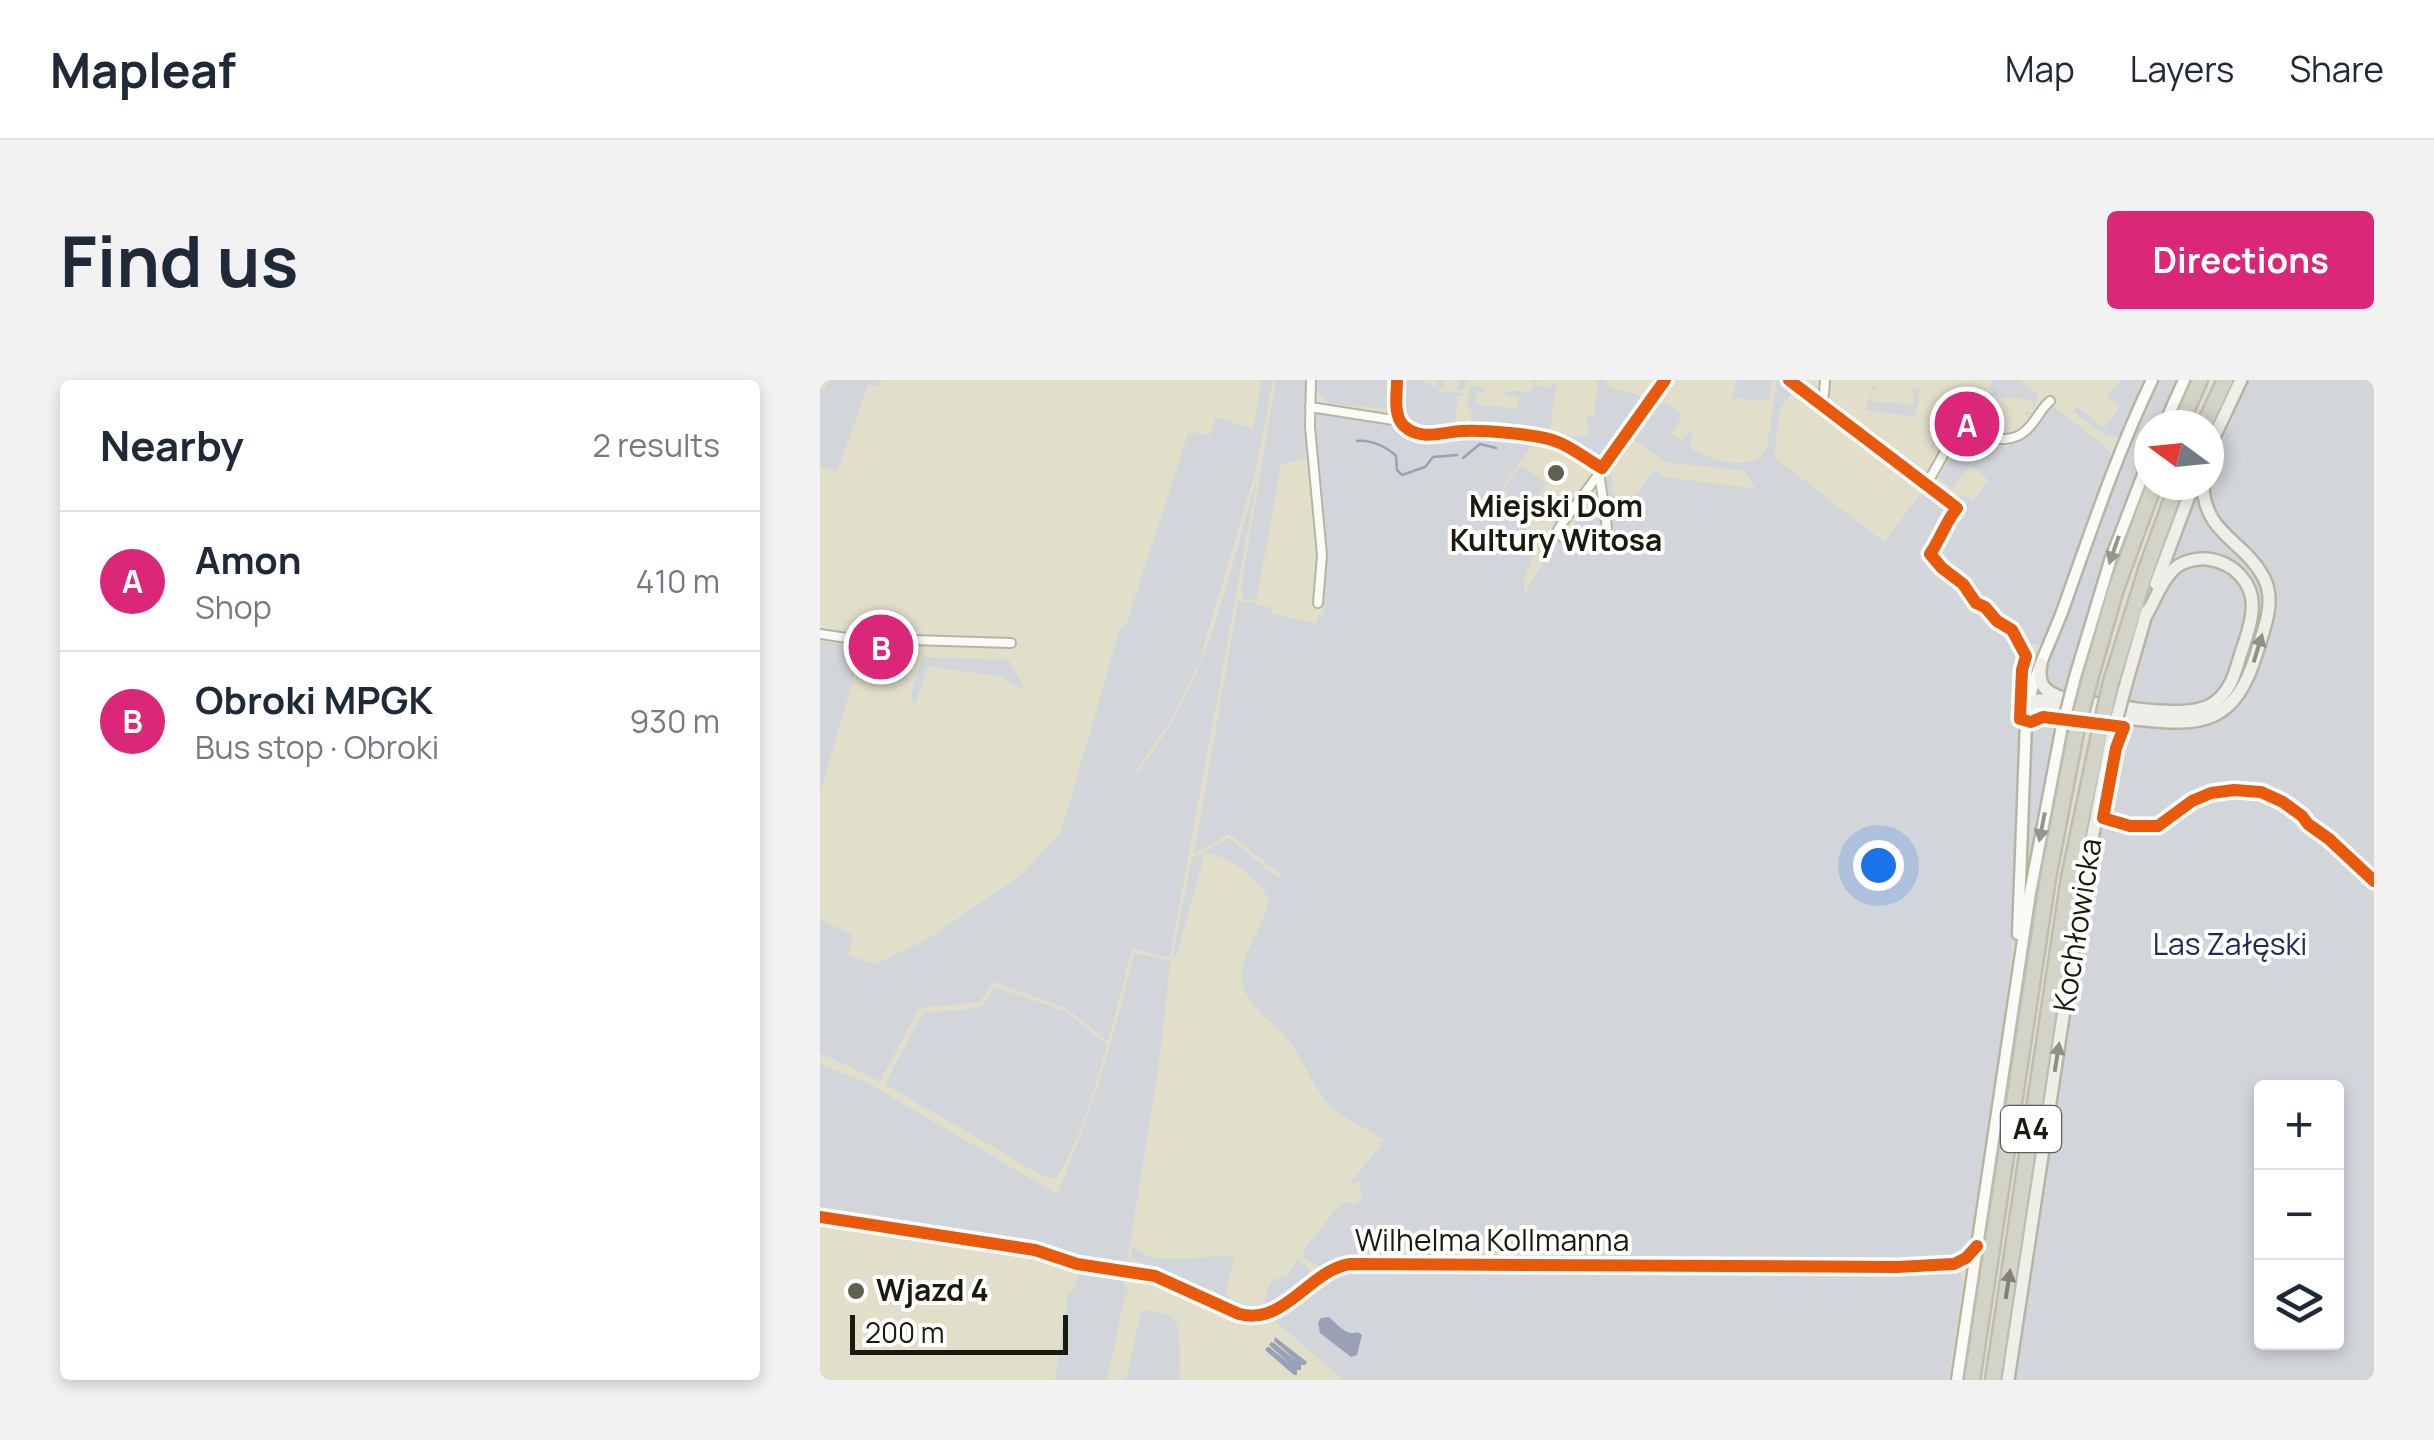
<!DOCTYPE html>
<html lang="en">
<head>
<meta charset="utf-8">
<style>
  body { margin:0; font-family:Manrope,sans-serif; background:#f2f2f3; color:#1f2937 }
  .controls { position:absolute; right:30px; bottom:30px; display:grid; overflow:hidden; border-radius:10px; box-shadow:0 5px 15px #0003 }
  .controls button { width:90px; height:90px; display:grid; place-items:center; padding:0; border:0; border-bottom:2px solid #e0e1e3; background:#fff; color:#1f2937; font:50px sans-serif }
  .compass { position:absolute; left:1314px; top:30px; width:90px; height:90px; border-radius:50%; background:#fff; box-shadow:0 5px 15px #0003; rotate:285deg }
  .scale { position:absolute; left:30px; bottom:25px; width:218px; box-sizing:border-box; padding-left:10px; border:5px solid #1c1a0c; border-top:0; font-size:28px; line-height:35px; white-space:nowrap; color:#1c1a0c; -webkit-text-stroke:8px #fff; paint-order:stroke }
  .you { position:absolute; left:1058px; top:485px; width:35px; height:35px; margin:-25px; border:8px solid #fff; border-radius:50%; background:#1a73e8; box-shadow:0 0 0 15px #1a73e833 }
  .badge { display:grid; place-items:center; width:65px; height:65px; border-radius:50%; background:#db2777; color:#fff; font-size:32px; font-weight:700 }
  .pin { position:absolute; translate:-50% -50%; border:5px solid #fff; box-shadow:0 2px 10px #0006 }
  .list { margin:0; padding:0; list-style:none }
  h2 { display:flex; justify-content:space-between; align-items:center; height:130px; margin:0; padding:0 40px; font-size:42px }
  h2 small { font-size:32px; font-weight:400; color:#747a83 }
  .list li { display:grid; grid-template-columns:65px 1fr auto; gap:30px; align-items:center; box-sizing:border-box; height:140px; padding:0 40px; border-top:2px solid #e0e1e3 }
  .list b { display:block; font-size:38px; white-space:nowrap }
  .list p { margin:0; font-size:32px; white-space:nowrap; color:#747a83 }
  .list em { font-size:32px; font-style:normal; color:#747a83 }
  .icon { flex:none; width:55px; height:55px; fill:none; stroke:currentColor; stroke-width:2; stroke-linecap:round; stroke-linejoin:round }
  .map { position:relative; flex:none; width:1554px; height:1000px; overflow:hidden; border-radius:10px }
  header { display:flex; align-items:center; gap:60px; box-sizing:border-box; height:140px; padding:0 50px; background:#fff; border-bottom:2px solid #e0e1e3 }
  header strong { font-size:48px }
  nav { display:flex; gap:55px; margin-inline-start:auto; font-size:35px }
  .intro { display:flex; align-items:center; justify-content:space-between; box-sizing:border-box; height:240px; padding:0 60px }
  h1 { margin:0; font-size:70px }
  .button { padding:25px 45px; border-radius:10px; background:#db2777; color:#fff; font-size:35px; font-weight:700 }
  main { display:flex; gap:60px; padding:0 60px }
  aside { flex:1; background:#fff; border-radius:10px; box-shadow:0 5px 15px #0003 }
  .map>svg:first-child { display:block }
  .green { fill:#d2d5da; fill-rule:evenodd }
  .water { fill:#9aa1b6 }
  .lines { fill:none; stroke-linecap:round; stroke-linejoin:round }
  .stream { stroke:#9aa1b6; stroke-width:2.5 }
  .minor-casing { stroke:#b6b5a4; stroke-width:12 }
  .tertiary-casing { stroke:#b6b5a4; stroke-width:15 }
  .secondary-casing { stroke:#b6b5a4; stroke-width:16 }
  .motorway-casing { stroke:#bfbdb2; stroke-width:19 }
  .minor { stroke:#fafaf7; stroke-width:8 }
  .tertiary { stroke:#fafaf7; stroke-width:10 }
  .secondary { stroke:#efeee9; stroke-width:11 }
  .motorway { stroke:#d4d3c7; stroke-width:14 }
  .tertiary-bridge-casing { stroke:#b6b5a4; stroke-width:15; stroke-linecap:butt }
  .secondary-bridge-casing { stroke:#b6b5a4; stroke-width:16; stroke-linecap:butt }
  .motorway-bridge-casing { stroke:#bfbdb2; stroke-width:19; stroke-linecap:butt }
  .tertiary-bridge { stroke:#fafaf7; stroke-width:10 }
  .secondary-bridge { stroke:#efeee9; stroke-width:11 }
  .motorway-bridge { stroke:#d4d3c7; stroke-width:14 }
  .cycleway-casing { stroke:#fff; stroke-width:19 }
  .cycleway { stroke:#e8590c; stroke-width:12 }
  .oneway { fill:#96958d }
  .oneway2 { fill:#908f86 }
  .oneway3 { fill:#818073 }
  .poi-dot { fill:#615f4e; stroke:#fff; stroke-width:4 }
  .labels { text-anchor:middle; stroke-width:8; stroke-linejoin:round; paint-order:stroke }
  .shield { fill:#fff; stroke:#605f55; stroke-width:2.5 }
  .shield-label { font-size:28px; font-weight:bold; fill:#1c1a0c }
  .poi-label { font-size:30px; font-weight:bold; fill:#1c1a0c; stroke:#fff }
  .street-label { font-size:30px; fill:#1c1a0c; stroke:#fff }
  .park-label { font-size:30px; fill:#20295b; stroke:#fff }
</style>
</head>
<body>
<header>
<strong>Mapleaf</strong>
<nav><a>Map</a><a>Layers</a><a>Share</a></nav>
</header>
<div class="intro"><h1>Find us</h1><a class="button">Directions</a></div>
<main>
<aside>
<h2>Nearby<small>2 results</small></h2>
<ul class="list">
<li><span class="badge">A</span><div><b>Amon</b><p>Shop</p></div><em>410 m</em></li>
<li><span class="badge">B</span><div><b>Obroki MPGK</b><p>Bus stop · Obroki</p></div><em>930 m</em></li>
</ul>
</aside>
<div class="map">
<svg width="1554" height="1000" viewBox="0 0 1554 1000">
  <rect width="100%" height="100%" fill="#e1dfca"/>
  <path class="green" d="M9,0H61L58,7L48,5L17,92L0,86V9L4,10Z
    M442,0H453L436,90L379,282L350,342L314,393L315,395C387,310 407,198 438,95L350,577L312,569L288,661L246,628L174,602L159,622L99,628L60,701L0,673V540L33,555L28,575L54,584L105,561L200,496L241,452L300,248H305L368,54L373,55L375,52L389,56L396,37L433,49Z
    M456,0H487L491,76L461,85L436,224L452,228L451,234L496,243L498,235H502L504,230L500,223L496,31L578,44C600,68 636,53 665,55C681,56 698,59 714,62L682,108L696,141L718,158L719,162L704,199V214L736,161L773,167L786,163L792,143L785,97L805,70H808L789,96L793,100L792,108L798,120L793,129L802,135L835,89L845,97L936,109L924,91L846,82L813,59L836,25L845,23L863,35L851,53L862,61L872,49L870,66L872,69C893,80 933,95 947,67L957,0L974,10L960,29L954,77L1064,162L1102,112L1131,134L1141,124L1137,121L1143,114L1153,121L1169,101L1151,85L1132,108L1116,96H1121L1136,67L1133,63L1140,60L1141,64L1189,67L1190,62L1193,64L1203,60L1204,57L1213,50L1228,30L1227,27L1231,25L1288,68L1292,82L1225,262L1219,265L1213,264L1211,267L1217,271L1219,277L1203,339L1200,336L1204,290L1207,277L1203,273L1205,277C1201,292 1195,331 1201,343L1192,571L1176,712L1163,774L1149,868L1139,878L1076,883L541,879L524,880L500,887L485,879L483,875L486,867L517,828L529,821L535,825L542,818L539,800L525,810L565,760C547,749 527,741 512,727C492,708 486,683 470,662C455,643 425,626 422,601C419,576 445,545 449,520C440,498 408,476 385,473L357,575L352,579L372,478L409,458L457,497H464L409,454L374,474L418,221L434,222L435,220L423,219L421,207Z
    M494,0H605V3L617,7L615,0L624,1V9L637,10L639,0H646L644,9L640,11L618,8L620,12L644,13L643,16H638L635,41L639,43V45C608,68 594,39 569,36V29L509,24L493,8Z
    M715,0H717V5L732,8L733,3L741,7H736L730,49L734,51L731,53H702L706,22L701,52H698V47L678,45L676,49L646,46L645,43H650L652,30L647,29L650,5L662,7L664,9V13L657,12L656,24L697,29L699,17L685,15L686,11H705L707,13L708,11H712Z
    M778,0H785L791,8L816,14L824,20L777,81L766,76L768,71L747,59L744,62L741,60V55L769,57L770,47L766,45L767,35H774Z
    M917,0H952L950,18L946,21L912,18Z
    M1172,0H1199L1219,15L1211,35H1205V32H1212L1213,20L1170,16L1169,29L1174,30V33L1168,32L1169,15L1172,11L1169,9Z
    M1301,0H1327L1303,54L1294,57L1283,54L1253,31L1257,27L1284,48L1300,27L1287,15Z
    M1336,0H1360L1339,45H1329V68L1292,163L1250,297L1316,306C1321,277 1335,219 1353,197C1374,171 1419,187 1426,217C1431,236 1422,258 1416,277C1411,292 1404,314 1388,321C1363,334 1267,316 1235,312L1230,310L1223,291L1289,109Z
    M1430,0H1554V1000H1192L1257,569L1280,444L1283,443L1297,372L1306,347L1228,336L1210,339L1214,331L1363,347L1387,343L1413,327L1452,212L1392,132L1387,105H1389L1392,85ZM1442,708H1516V962H1442Z
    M1052,5H1056V9H1051L1050,21L1093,25L1095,13L1091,12V9L1100,8L1095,37L1046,30Z
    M701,85L727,103L702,142L697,138L684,108Z
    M777,105L783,144L780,153L770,160L750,155L747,151V148L751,147L776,112Z
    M1379,106L1380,123L1388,142L1439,198L1445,218L1443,238L1419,309L1393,332L1372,337L1392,330L1401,323L1436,224L1401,178L1346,190Z
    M0,261L84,273L90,276L91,284L85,302L37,287L0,413Z
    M106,277L189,280L203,306L202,309L182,297L108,286L95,324L90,317L102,279Z
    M1221,338L1238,340L1236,350L1238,351L1204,521L1210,344Z
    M314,573L350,581V586L338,690L308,877L311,883L319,885L321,888L288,881L285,883L261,880L225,866L0,832V684L51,705L237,814C270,736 295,656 314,573Z
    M175,607L245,631L287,665C276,702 259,767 236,797L230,798L221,795L65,704L103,633L161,628Z
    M313,865C333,890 382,874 413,876L414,881L405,912C413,923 429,929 442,924C451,907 446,898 466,897L475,885V879L489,888L493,895C475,915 453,932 425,930L337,892L325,889L323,883L314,881L311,878Z
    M537,888H1135L1141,893L1143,902L1128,1000H523L452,938C483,923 503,894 537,888Z
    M259,894L303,901L305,908L309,909L304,920L287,1000H235L249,907V911L252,912Z
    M325,930C339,932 354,933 359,949L360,1000H306L320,935Z"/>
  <path class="water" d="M509,937C517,944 527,957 538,952L542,955L537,975L531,977L500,953L498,943L501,938Z
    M455,957L487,982L485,985H481V990H477V995H474L445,970L447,967H449L472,986L449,965L451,962L454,963L479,983L454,961Z"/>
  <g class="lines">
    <path class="stream" d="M537,61C550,59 567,67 576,76L577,90L582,95L605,87L613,77L637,75
      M643,78L660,64L676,68"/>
    <g class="minor-casing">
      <path id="minor" d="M491,0L490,47L502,175L498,223
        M969,0L1137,128
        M999,23L1004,14L1005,0
        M490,27L580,41L591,50L604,55L642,51L683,53L735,61L782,88
        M779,92L787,148L781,160L776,163L742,157L738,150L741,145C776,97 813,50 845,0
        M1104,101L1112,95L1132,59C1153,51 1185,68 1204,52C1215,44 1220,29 1230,21
        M0,254L27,258L191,263"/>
    </g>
    <g class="tertiary-casing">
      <path id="tertiary" d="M1344,45L1364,0
        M1255,297L1290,181L1329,79
        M1198,554L1206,342C1209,302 1228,269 1242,232C1270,154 1296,75 1332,0
        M0,837L215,870L257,884L335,896L419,934C465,946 488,891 530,884L1077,887L1134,884L1146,878L1157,866
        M1137,1000L1210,513L1241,351"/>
    </g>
    <g class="secondary-casing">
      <path id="secondary" d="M1389,68L1421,0
        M1336,204L1373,105
        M1221,284C1217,304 1224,312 1243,318
        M1306,304L1327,231
        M1208,324C1218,318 1226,320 1237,320C1277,319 1365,345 1395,322C1411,310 1415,293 1420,276C1425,261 1431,246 1432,231C1435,204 1414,182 1387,179C1375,178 1360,182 1352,191C1340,203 1334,223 1325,237
        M1208,324L1224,328C1254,332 1284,335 1315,339C1384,347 1415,344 1437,272C1444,248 1456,222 1444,198C1425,161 1384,154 1383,105
        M1188,1000L1262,511L1292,356"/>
    </g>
    <g class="motorway-casing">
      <path id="motorway" d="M1360,45L1380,0
        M1384,45L1405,0
        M1270,299L1296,209L1334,105
        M1291,302L1327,187L1357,105
        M1152,1000L1228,498L1256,352
        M1173,1000L1249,498L1279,355"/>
    </g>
    <use href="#minor" class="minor"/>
    <use href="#tertiary" class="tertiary"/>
    <use href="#secondary" class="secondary"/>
    <use href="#motorway" class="motorway"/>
    <g class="tertiary-bridge-casing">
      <path id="tertiary-bridge" d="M1241,351L1255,297"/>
    </g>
    <g class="secondary-bridge-casing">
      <path id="secondary-bridge" d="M1292,356L1306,304"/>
    </g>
    <g class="motorway-bridge-casing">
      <path id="motorway-bridge" d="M1256,352L1270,299
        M1279,355L1291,302"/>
    </g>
    <use href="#tertiary-bridge" class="tertiary-bridge"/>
    <use href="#secondary-bridge" class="secondary-bridge"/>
    <use href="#motorway-bridge" class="motorway-bridge"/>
    <g class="cycleway-casing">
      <path id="cycleway" d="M577,0C577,14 573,34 583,45C600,62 622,52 642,51C663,50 716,54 735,61C751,66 767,80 782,88L845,0
        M969,0L1137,128C1125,143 1121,158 1110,174L1122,188L1143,204L1156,223L1165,227L1177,241L1192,250L1206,276L1202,290L1200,339L1211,342L1223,337L1304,347L1296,368L1283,438L1310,446H1338L1372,421L1391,413L1414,410L1441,412L1463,422L1482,436L1488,444L1509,459L1554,501
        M0,837L215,870L257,884L335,896L419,934C465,946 488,891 530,884L1077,887L1134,884L1146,878L1157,866"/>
    </g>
    <use href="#cycleway" class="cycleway"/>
  </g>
  <defs><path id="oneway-solid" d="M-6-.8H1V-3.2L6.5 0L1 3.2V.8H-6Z" transform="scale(2.5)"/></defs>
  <g class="oneway">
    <use href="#oneway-solid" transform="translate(1294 170) rotate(109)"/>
    <use href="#oneway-solid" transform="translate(1222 447) rotate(101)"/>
  </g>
  <g class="oneway2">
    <use href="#oneway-solid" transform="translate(1438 268) rotate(-73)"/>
    <use href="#oneway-solid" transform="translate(1237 677) rotate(-81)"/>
  </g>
  <use class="oneway3" href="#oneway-solid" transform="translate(1188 904) rotate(-81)"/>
  <g class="poi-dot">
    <circle cx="736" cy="93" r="10"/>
    <circle cx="36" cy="911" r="10"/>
  </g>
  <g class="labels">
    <rect class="shield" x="1181" y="726" width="60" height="46" rx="8"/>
    <g class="shield-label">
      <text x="1211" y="759">A4</text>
    </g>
    <g class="poi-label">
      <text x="736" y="137">Miejski Dom<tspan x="736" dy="34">Kultury Witosa</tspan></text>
      <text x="56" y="921" text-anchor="start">Wjazd 4</text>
    </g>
    <g class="street-label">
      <text transform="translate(1258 545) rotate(-81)" y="10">Kochłowicka</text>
      <text x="672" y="871">Wilhelma Kollmanna</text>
    </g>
    <g class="park-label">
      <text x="1410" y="575">Las Załęski</text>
    </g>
  </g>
</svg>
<div class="controls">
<button>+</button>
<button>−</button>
<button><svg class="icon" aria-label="layers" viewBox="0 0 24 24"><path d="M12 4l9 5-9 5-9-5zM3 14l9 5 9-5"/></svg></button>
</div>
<svg class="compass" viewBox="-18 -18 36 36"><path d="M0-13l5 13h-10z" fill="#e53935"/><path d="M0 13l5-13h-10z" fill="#747a83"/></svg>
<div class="scale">200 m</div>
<div class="you"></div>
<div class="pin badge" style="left:1147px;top:44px">A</div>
<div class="pin badge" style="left:61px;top:267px">B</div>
</div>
</main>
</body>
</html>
